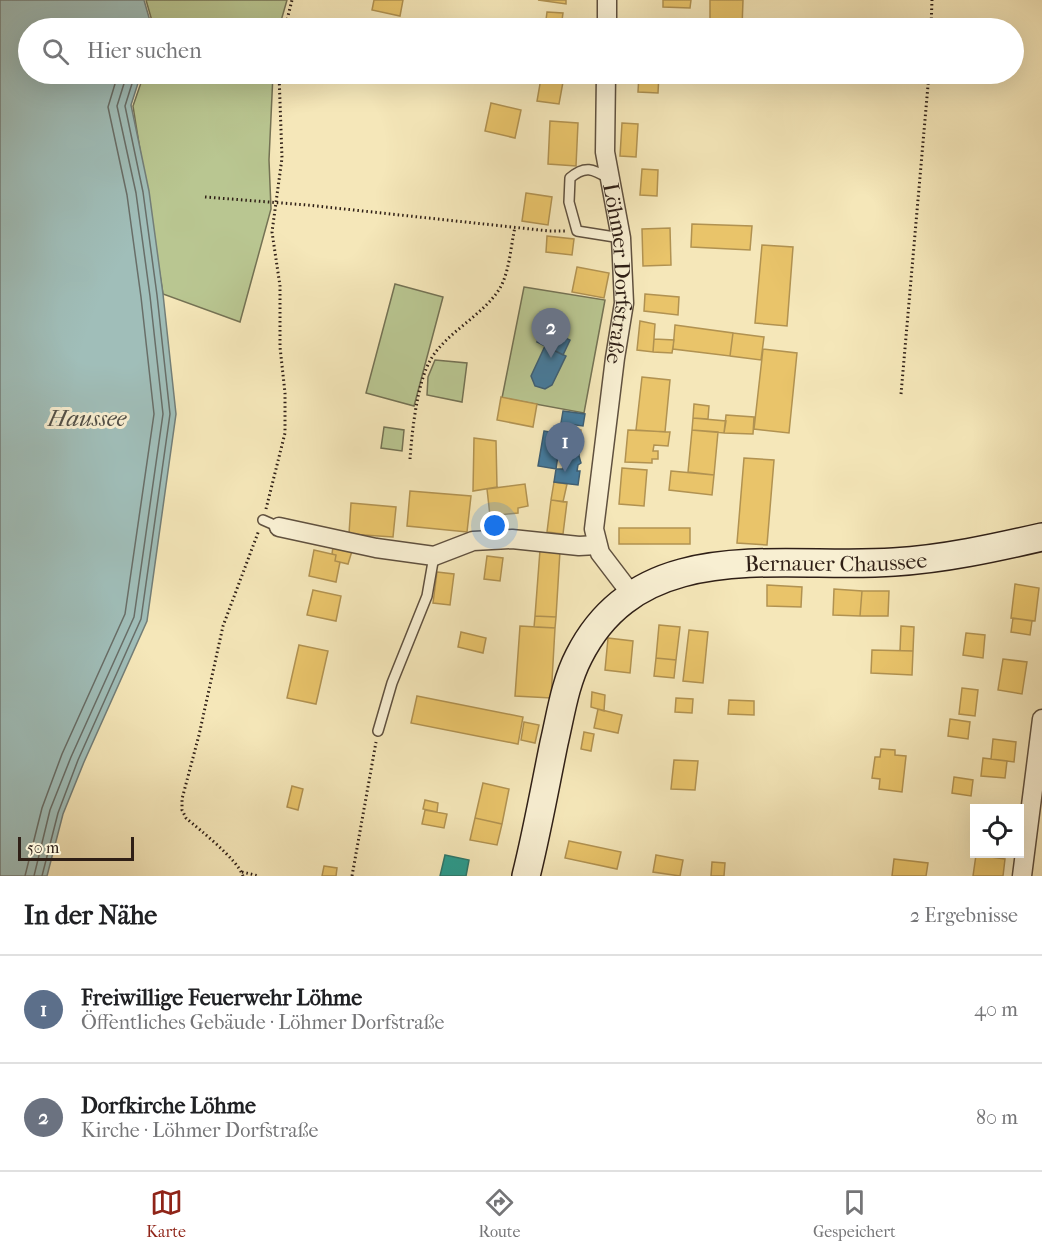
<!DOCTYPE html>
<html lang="de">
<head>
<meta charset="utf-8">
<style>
  body { margin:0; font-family:"IM FELL French Canon",serif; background:#f2f2f2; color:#202124 }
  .controls { position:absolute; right:18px; bottom:18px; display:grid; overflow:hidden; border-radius:0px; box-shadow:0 6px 24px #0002 }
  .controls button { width:54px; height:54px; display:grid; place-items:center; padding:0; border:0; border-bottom:2px solid #e0e0e0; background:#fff; color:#202124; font:30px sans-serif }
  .scale { position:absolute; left:18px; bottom:15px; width:116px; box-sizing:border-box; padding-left:6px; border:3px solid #2f1f16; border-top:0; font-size:16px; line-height:21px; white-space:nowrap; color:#2f1f16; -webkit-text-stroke:4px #f8efd2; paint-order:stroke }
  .you { position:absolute; left:495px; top:526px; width:21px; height:21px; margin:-15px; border:4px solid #fff; border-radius:50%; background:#1a73e8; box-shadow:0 0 0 9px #1a73e833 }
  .badge { display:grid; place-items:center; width:39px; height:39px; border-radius:50%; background:#8f2418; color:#fff; font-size:20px; font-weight:700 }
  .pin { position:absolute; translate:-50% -50px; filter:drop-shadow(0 2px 3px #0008) }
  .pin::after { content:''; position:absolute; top:32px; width:21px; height:18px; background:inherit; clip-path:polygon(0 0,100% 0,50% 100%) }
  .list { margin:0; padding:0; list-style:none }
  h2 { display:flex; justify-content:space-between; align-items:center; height:78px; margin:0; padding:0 24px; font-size:26px }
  h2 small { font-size:20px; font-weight:400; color:#757577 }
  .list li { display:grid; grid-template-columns:39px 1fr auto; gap:18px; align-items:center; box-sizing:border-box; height:108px; padding:0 24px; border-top:2px solid #e0e0e0 }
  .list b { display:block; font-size:22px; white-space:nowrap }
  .list p { margin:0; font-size:20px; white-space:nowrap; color:#757577 }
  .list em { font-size:20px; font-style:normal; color:#757577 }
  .icon { flex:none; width:33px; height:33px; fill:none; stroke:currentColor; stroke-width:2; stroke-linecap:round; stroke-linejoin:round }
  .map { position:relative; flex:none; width:1042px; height:876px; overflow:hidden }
  .search { position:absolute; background:#fff; box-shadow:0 6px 24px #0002; left:18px; right:18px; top:18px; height:66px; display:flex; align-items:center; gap:15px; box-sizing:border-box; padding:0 21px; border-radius:33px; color:#757577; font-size:22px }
  .sheet { height:294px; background:#fff }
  nav { display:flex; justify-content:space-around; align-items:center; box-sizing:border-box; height:84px; border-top:2px solid #e0e0e0; background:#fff; font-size:16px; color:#757577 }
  nav a { display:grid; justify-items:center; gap:3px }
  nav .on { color:#8f2418 }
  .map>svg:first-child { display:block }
  .green { fill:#b9c691; stroke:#747254; stroke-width:1.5 }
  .water { fill:#a0beb9; stroke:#737e78; stroke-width:1.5 }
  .homes { fill:#e9c46a; stroke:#b19251; stroke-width:1.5 }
  .schools { fill:#2a9d8f; stroke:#2c776b; stroke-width:1.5 }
  .public { fill:#457b9d; stroke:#3e5f74; stroke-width:1.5 }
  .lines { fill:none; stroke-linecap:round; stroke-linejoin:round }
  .shore { stroke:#686e68; stroke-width:1.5 }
  .service-casing { stroke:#60513f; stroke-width:12 }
  .minor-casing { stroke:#60513f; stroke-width:21 }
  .secondary-casing { stroke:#2f1f16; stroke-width:30 }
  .path { stroke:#2f1f16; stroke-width:3; stroke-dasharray:1.5 3; stroke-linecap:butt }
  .service { stroke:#f8efd2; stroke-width:9 }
  .minor { stroke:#f8efd2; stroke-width:18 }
  .secondary { stroke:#f8efd2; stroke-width:27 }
  .labels { text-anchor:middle; stroke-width:6; stroke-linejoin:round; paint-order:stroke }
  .street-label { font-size:22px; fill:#2f1f16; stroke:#f8efd2 }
  .water-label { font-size:24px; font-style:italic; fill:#514f47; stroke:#f8efd2 }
</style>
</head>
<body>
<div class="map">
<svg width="1042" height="876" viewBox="0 0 1042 876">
  <rect width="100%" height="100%" fill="#f5e7b9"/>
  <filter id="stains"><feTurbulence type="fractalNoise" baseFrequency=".00333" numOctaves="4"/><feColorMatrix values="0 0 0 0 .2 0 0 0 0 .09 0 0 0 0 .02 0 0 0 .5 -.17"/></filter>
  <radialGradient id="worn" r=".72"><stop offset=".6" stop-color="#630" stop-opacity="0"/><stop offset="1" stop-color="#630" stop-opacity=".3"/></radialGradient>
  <path class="green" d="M146,0H287L279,28H154Z
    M144,74H273L269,160L271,209L240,322L163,294L133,106Z
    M395,284L443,297L414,406L366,393Z
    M524,287L605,300L584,413L502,398Z
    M435,360L467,363L462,402L427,395L428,377Z
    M384,427L404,430L402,451L381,448Z"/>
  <path class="water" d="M0,0H144L152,28H28V74H141L131,105L149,191L163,294L176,414L147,621L84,762L63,814L47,876H0Z"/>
  <path class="homes" d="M374,0H403L400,16L372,10Z
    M538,0H566V4Z
    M663,0H691L690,8L663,7Z
    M710,0H743L742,28H693H710Z
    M547,12L563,13L561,28H545Z
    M637,22H662V28H636Z
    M639,74H659L658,93L638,92Z
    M541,78L563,82L559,104L537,101Z
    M491,103L521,110L515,138L485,131Z
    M550,121L578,123L576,166L548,164Z
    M622,123L638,124L636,157L620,156Z
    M642,169L658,170L657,196L640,195Z
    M526,193L552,197L548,225L522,221Z
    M692,224L752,226L750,250L691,247Z
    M670,228L671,265L643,266L642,229Z
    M547,236L574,239L572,255L546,252Z
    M762,245L793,247L787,326L755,323Z
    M577,267L609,273L604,298L572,292Z
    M645,294L679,297L678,315L644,311Z
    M640,321L655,324L653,352L637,350Z
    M675,325L733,333L730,356L673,349Z
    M733,333L764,337L761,360L730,356Z
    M654,339L674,340L672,353L653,352Z
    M763,349L797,353L789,433L754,429Z
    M642,377L670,380L665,432L636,430Z
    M501,397L537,404L533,427L497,420Z
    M694,404L709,406L708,419L693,418Z
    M726,415L754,417L753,434L724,433Z
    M693,418L726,421L724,433L692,430Z
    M574,428L581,430L580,437L572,436Z
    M628,430L670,432L668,446L654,445L653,451H658V459H652V463L625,462Z
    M692,430L718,432L714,475L688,472Z
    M474,438L496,441L497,487L473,491Z
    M744,458L774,460L767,545L737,543Z
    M622,468L647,470L644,506L619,504Z
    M671,471L714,475L712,495L669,490Z
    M554,482L567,484L563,502L551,500Z
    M525,484L528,506L518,508V513L490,516L487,489Z
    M410,491L471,496L467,532L407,526Z
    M551,500L567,502L563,534L547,532Z
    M351,503L396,507L393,537L349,534Z
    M619,528H690V544H619Z
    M333,547L352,551L348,564L335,561L336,555L332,554Z
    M314,550L336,555L335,561L340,562L336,582L309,576Z
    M540,550L560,551L556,617L535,616Z
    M487,556L503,558L500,581L484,579Z
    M437,572L454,574L450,605L433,603Z
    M1015,584L1039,588L1035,621L1011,618Z
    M767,585L802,587L801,607L767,606Z
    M834,589L862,591L860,616L833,615Z
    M313,590L341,596L336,621L307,615Z
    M862,591H889L888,616H860Z
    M535,616L556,617L555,628L534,627Z
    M1013,618L1032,621L1030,635L1011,632Z
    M659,625L680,627L676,660L656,658Z
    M520,626L555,628L551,698L515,696Z
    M901,626L914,627L913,651H900Z
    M689,630L708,632L703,683L683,681Z
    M461,632L486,638L483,653L458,647Z
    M966,633L985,635L983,658L963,655Z
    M608,638L633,641L630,673L605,670Z
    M299,645L328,651L316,704L287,698Z
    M872,650L913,651L912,675L871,673Z
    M656,658L676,660L674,678L654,676Z
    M1003,659L1027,662L1022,694L998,690Z
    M962,688L978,690L975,716L959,714Z
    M592,692L605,695L604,711L591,707Z
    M417,696L523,717L518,744L411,723Z
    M676,698L693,699L692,713L675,712Z
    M729,700L754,701V715L728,714Z
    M598,709L622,715L618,733L594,728Z
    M950,719L970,722L968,739L948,736Z
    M524,722L539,725L535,743L521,740Z
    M584,732L594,734L591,751L581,749Z
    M993,739L1016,742L1014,762L991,759Z
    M881,749L895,750V755L906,756L902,792L879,789L880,779L872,778L875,757H880Z
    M983,758L1007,761L1005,778L981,776Z
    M674,760L698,761L695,790L671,789Z
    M954,777L973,780L971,796L952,793Z
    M483,783L509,789L502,824L475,818Z
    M292,786L303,789L298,810L287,807Z
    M425,800L438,803L437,812L423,809Z
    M425,810L447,814L444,828L422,824Z
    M475,818L502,824L497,845L470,840Z
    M569,841L621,852L617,869L565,858Z
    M656,855L683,860L680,876L653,872Z
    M976,855L1005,859L1003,876H973Z
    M894,859L928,863L926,876H892Z
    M712,862L725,863L724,876H711Z
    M324,866L337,868L336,876H322Z"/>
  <path class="schools" d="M445,855L469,860L466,876H440Z"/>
  <path class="public" d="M544,328L570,340L563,355L537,342Z
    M545,346L566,356L552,385L545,389L535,386L531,376Z
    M563,411L585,414L583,426L561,423Z
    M544,431L561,434L556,469L538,466Z
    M567,438L580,439L579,456L581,463L578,465L577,471H580L578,485L554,482L556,469H563Z"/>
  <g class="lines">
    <path class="shore" d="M25,876L42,808L62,754L125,614L154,414L141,297L127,195L108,107L118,74
      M34,876L50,810L71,757L134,617L163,414L150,296L136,193L117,106L127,74
      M42,876L58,813L78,760L141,619L170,414L157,295L143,192L125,106L135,74"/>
    <g class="service-casing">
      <path id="service" d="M608,178C593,169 585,165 570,178L569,202L577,231L621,238
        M263,520L279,527
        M378,731L392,683L427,596L434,556"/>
    </g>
    <g class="minor-casing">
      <g id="minor">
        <path d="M607,28V0"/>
        <path id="s1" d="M606,74L605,152L621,238L624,303L615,358L594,529L600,553L632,595"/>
        <path d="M279,527L376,548L434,556L473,541L512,539L579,546L597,545"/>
        <path d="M1022,876L1042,719"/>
      </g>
    </g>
    <g class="secondary-casing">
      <g id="secondary">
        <path id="s2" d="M526,876C537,832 545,787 554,743C561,713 565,683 579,656C641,533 785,570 894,562C944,559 994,548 1042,537"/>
      </g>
    </g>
    <path class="path" d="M285,28L292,0
      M931,28L932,0
      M205,197L307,205L549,231H566
      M901,394L929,74
      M410,459C412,432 417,382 431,359C448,330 490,312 503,282C510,265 511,245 515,227
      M266,509L285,433V393L280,347V286L272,232L282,158L279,74
      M242,872L259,876
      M243,876C237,859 201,831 186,818L182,810V799L199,735L223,626L259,530
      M352,876L376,742"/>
    <use href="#service" class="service"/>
    <use href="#minor" class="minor"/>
    <use href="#secondary" class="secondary"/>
  </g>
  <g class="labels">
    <g class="street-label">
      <text dy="8" stroke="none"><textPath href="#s1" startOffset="201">Löhmer Dorfstraße</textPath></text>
      <text dy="8" stroke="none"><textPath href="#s2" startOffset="518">Bernauer Chaussee</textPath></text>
    </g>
    <g class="water-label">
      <text x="87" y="426">Haussee</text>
    </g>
  </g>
  <rect width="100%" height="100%" filter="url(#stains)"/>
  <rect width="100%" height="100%" fill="url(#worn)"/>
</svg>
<div class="controls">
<button><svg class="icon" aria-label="locate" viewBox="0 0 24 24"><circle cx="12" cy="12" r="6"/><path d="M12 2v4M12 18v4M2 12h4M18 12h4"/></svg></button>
</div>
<div class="scale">50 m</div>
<div class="you"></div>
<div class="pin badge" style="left:565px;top:472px;background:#5c6f8a">1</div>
<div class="pin badge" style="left:551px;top:358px;background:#6b7280">2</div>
<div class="search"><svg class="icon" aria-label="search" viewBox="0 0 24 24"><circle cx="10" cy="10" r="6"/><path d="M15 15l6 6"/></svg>Hier suchen</div>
</div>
<section class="sheet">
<h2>In der Nähe<small>2 Ergebnisse</small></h2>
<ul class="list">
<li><span class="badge" style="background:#5c6f8a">1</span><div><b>Freiwillige Feuerwehr Löhme</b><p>Öffentliches Gebäude · Löhmer Dorfstraße</p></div><em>40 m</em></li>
<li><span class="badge" style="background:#6b7280">2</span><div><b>Dorfkirche Löhme</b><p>Kirche · Löhmer Dorfstraße</p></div><em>80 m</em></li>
</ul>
</section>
<nav>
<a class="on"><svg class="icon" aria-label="map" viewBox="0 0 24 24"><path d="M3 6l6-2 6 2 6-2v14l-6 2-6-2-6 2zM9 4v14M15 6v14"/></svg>Karte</a>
<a><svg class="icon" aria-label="directions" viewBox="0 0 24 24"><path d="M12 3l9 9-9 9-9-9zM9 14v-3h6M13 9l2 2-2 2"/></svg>Route</a>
<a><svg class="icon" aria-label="saved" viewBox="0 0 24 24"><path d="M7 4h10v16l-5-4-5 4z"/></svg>Gespeichert</a>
</nav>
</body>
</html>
